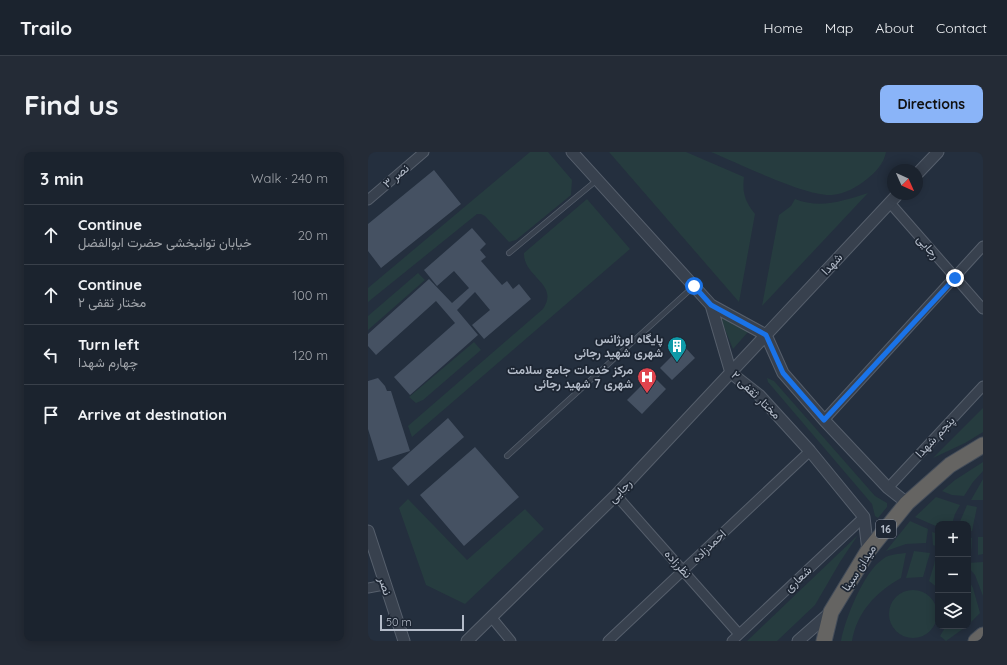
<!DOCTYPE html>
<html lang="en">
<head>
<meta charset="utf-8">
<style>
  body { margin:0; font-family:Quicksand,Vazirmatn,sans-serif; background:#242b36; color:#f1f3f6 }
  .controls { position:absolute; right:12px; bottom:12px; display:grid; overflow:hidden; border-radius:8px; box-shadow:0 2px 10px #0003 }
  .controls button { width:36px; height:36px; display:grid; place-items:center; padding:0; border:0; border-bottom:1px solid #39404a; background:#1b232e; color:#f1f3f6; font:20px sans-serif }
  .compass { position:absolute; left:519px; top:12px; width:36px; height:36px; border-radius:50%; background:#1b232e; box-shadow:0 2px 10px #0003; rotate:135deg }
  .scale { position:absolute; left:12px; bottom:10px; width:84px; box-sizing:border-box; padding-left:4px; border:2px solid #b4bcc9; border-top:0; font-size:11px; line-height:14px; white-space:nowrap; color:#b4bcc9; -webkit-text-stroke:3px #1d2633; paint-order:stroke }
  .stop { position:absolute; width:12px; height:12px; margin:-9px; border:3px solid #1a73e8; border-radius:50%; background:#fff }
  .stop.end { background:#1a73e8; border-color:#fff; box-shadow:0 1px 4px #0008 }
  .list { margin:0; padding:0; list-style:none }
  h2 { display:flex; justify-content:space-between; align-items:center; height:52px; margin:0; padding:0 16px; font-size:17px }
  h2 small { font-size:13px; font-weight:400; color:#a0a4aa }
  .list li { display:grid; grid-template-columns:26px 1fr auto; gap:12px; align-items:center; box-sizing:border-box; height:60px; padding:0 16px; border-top:1px solid #39404a }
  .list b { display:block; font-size:15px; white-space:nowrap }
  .list p { margin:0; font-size:13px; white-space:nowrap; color:#a0a4aa }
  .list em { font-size:13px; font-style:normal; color:#a0a4aa }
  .icon { flex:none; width:22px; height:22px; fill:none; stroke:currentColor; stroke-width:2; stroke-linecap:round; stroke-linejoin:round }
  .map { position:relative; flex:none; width:615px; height:489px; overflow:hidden; border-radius:8px }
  header { display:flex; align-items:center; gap:24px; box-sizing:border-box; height:56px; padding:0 20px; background:#1b232e; border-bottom:1px solid #39404a }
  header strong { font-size:19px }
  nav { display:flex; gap:22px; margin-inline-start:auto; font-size:14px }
  .intro { display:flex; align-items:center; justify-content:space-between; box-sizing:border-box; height:96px; padding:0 24px }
  h1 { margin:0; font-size:28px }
  .button { padding:10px 18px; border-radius:8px; background:#8ab4f8; color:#111; font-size:14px; font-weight:700 }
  main { display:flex; gap:24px; padding:0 24px }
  aside { flex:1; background:#1b232e; border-radius:8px; box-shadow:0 2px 10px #0003 }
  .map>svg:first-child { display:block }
  .green { fill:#263c3f }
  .building { fill:#455162 }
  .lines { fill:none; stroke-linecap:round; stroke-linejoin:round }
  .service-casing { stroke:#565f6c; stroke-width:6 }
  .minor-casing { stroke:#565f6c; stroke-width:11 }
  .tertiary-casing { stroke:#565f6c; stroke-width:13 }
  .trunk-casing { stroke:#434c59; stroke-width:17 }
  .service { stroke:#38414e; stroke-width:4.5 }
  .minor { stroke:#38414e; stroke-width:9 }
  .tertiary { stroke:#38414e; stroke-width:11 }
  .trunk { stroke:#656462; stroke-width:15 }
  .route { stroke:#1a73e8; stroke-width:5 }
  .labels { text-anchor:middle; stroke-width:3.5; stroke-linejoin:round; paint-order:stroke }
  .shield { fill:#1d2633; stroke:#878f9c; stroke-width:1 }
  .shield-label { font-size:11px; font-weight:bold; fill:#b4bcc9 }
  .street-label { font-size:12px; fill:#b4bcc9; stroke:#1d2633 }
  .poi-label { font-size:12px; font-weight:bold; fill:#b4bcc9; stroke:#1d2633; text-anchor:end }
</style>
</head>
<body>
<header>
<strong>Trailo</strong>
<nav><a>Home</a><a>Map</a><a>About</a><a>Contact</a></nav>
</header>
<div class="intro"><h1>Find us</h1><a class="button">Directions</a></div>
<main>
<aside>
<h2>3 min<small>Walk · 240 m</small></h2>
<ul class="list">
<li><svg class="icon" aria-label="ahead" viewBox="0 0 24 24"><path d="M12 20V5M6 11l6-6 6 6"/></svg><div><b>Continue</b><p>خیابان توانبخشی حضرت ابوالفضل</p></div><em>20 m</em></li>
<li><svg class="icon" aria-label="ahead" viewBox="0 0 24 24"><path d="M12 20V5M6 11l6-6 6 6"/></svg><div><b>Continue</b><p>مختار ثقفی ۲</p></div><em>100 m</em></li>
<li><svg class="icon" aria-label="left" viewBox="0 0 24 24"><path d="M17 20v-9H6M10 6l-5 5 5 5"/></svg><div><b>Turn left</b><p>چهارم شهدا</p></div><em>120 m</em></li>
<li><svg class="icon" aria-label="arrive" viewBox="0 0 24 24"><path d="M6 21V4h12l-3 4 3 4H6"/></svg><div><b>Arrive at destination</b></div></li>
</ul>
</aside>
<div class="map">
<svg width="615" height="489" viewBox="0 0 615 489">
  <rect width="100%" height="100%" fill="#242f3e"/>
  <path class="green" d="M162,0H180L204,28L203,43L148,88L141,90L117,64L113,62H109L0,150V136Z
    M241,0H318L376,25C374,41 377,49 387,62L371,150Z
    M343,0H518C516,11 508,20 499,27C489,35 477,42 464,43C438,45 370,11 343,0Z
    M500,41L394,154L411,63L423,54L427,47C452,57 475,49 500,41Z
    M219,47L262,97L44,285L40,274L175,157C192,132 155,125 156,101Z
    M50,121L57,128L0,178V164Z
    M351,163L380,180L365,197Z
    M106,190L113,198L55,248L48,251L41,245Z
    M399,226L406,229L507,344L519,351V355L510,366L507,364L504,352L400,230Z
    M615,256V280L597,291L565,306Z
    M615,310V319L605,330L596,344L584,343L574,339L587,328Z
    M615,327V348H603Z
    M568,345L592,353L587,362L584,372H570V375L547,365Z
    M40,347L99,408L157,357L176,377L97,452L58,433L31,356Z
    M599,353L609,355L604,379H600V372H591Z
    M542,369L560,377L558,391L538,392L518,399Z
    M564,380L570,382V395L565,393Z
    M490,383L472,410L447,453L409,489H379Z
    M600,385L604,386L603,402L600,403Z
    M610,385H615V402L610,403Z
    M546,399L562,401L555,425L538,426Z
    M538,401L533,426C508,440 489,460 484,489H473C477,467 496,419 515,407C521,402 531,402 538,401Z
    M568,402L570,403V436L561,429L566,413Z
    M615,410V444L607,423L600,415V411Z
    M600,427L605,436L612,461L600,473Z
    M521 462a24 24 0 1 1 48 0a24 24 0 1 1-48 0Z
    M578,474H599L578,489L572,484Z"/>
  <path class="building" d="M66,18L93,52L13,116L0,99V72Z
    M104,76L118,92L112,98L118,105L113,109L134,133L139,129L145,137L151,132L163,147L116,187L104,173L122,158L107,140L89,158L110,183L42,243L26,225L87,171L68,149L8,203L0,194V182L61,127L84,151L101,136L86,119L69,134L56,118Z
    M315,193L327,206L304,228L292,216Z
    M284,223L298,237L274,262L259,248Z
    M10,226L17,234L19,239H23L42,299L10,309L0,277V229Z
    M80,266L96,285L40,334L24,316Z
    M107,295L151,345L96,394L52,343Z"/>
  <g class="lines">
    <g class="service-casing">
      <path id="service" d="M141,101L229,28
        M139,304L326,134"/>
    </g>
    <g class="minor-casing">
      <path id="minor" d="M0,48L56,0
        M522,51L615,157
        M456,268L615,94
        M520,336L615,234
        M248,343L371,482
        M0,436L16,433
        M124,466L143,489
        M240,489L442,299
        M364,489L496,365"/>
    </g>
    <g class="tertiary-casing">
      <path id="tertiary" d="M204,0L343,153L398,183L415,221L456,268L520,336L539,351
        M549,22L570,0
        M343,153L363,221L391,243L442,299L496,365L500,399
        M0,379L36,489
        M99,489L248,343L530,42
        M430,489L463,460"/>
    </g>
    <g class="trunk-casing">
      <path id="trunk" d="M456,489L463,460L500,399L539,351L582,313L615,293
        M608,489L615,483"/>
    </g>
    <use href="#service" class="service"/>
    <use href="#minor" class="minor"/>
    <use href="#tertiary" class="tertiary"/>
    <use href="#trunk" class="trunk"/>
  </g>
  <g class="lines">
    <path class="route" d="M326,134L343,153L398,183L415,221L456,268L587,126"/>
  </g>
  <defs>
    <g id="building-pin" transform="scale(1)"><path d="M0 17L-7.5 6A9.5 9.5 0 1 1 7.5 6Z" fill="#0f9aa8" stroke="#1d2633"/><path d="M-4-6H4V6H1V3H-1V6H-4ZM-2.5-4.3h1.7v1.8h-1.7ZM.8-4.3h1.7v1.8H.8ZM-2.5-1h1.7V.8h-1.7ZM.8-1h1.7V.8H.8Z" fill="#fff"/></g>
    <g id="hospital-pin" transform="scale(1)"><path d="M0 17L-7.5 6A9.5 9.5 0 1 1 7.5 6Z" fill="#e0444e" stroke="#1d2633"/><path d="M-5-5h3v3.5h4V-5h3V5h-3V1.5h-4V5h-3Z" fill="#fff"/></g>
  </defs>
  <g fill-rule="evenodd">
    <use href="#building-pin" x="309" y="194"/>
    <use href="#hospital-pin" x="279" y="225"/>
  </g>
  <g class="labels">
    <rect class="shield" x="508" y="368" width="20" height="18" rx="3"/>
    <g class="shield-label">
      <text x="518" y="381">16</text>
    </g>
    <g class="street-label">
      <text transform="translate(28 24) rotate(-40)" y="4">نصر ۳</text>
      <text transform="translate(560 95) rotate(49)" y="4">رجایی</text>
      <text transform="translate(464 112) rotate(-47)" y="4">شهدا</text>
      <text transform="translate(388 243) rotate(44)" y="4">مختار ثقفی ۲</text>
      <text transform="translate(567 285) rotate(-47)" y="4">پنجم شهدا</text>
      <text transform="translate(252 339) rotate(-46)" y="4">رجایی</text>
      <text transform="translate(341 394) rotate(-44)" y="4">احمدزاده</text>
      <text transform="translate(310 412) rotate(48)" y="4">نظرزاده</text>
      <text transform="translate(491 416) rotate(-57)" y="4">میدان سینا</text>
      <text transform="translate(430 427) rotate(-43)" y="4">شعاری</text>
      <text transform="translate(17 434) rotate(72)" y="4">نصر</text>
    </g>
    <g class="poi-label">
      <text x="295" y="191">پایگاه اورژانس<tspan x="295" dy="14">شهری شهید رجائی</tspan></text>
      <text x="265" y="222">مرکز خدمات جامع سلامت<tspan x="265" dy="14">شهری 7 شهید رجائی</tspan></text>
    </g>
  </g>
</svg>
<div class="controls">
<button>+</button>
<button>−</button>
<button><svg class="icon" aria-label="layers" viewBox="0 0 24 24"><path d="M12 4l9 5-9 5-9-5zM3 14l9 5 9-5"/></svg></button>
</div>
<svg class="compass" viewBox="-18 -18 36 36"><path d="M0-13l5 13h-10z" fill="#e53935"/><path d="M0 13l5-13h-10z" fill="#a0a4aa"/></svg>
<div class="scale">50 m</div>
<div class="stop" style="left:326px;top:134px"></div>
<div class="stop end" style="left:587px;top:126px"></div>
</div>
</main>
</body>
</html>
